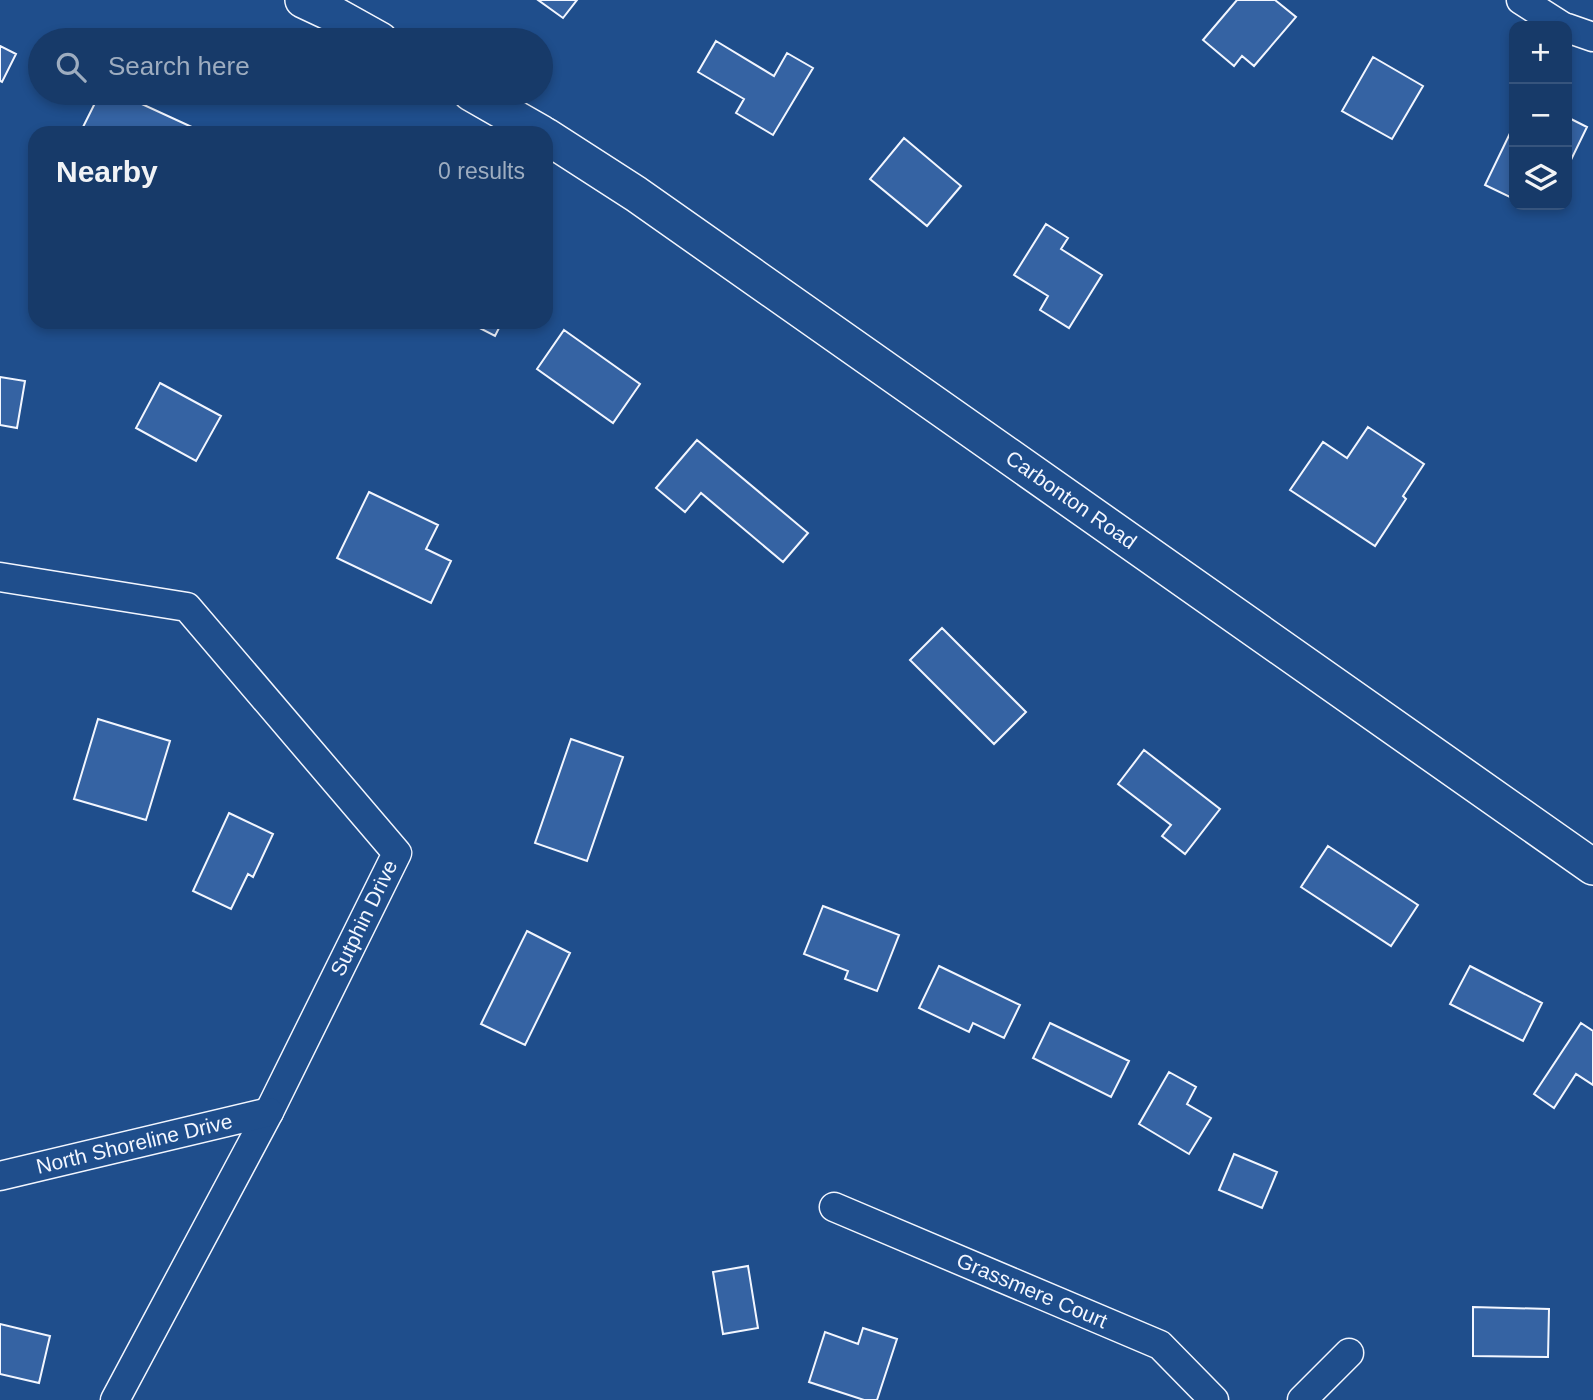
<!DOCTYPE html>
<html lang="en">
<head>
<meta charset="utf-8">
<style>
  body { margin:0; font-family:Helvetica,sans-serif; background:#20416f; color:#f1f3f6 }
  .controls { position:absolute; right:21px; top:21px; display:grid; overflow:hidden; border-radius:14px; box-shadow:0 4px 10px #0003 }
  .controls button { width:63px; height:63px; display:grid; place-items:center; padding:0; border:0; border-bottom:2px solid #36547d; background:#173a69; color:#f1f3f6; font:35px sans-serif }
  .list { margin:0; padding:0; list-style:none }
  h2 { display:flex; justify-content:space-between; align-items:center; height:91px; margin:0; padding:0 28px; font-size:30px }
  h2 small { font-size:23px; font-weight:400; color:#9eadc0 }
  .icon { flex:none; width:38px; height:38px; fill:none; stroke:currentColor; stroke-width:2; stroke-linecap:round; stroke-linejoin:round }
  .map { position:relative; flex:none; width:1593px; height:1400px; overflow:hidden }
  .search { position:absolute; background:#173a69; box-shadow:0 4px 10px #0003; left:28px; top:28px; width:525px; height:77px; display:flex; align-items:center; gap:18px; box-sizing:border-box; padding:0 24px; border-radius:38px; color:#9eadc0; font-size:26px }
  .panel { position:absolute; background:#173a69; box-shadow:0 4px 10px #0003; left:28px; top:126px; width:525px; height:203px; border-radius:21px }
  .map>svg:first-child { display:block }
  .building { fill:#3563a3; stroke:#f2f6ff; stroke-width:2 }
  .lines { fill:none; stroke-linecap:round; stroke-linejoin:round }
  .minor-casing { stroke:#f2f6ff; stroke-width:31 }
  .tertiary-casing { stroke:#f2f6ff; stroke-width:38 }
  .minor { stroke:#1f4e8c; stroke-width:28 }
  .tertiary { stroke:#1f4e8c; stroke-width:35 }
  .labels { text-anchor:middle; stroke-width:5; stroke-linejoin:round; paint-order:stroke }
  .street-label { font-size:21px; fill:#f2f6ff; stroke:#1f4e8c }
</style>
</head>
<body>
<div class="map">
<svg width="1593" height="1400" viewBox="0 0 1593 1400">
  <rect width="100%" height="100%" fill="#1f4e8c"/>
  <path class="building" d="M538,0H577L563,18Z
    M1237,0H1275L1296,17L1254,66L1242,56L1234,66L1203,40Z
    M716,41L774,76L787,53L813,68L773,135L736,113L744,99L698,72Z
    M0,46L16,54L2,82L0,81Z
    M1373,57L1423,86L1392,139L1342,111Z
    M100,93H118L194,128L191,133H96L83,127Z
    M1567,117L1587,127L1567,168Z
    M1514,125V199L1485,185Z
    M904,138L961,186L927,226L870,179Z
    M1046,224L1068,238L1061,249L1102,275L1069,328L1040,310L1048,296L1014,275Z
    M468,322H502L495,336Z
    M564,330L640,384L613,423L537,369Z
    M0,377L25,381L17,428L0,425Z
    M160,383L221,416L196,461L136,428Z
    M1368,427L1424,464L1403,496L1406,499L1375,546L1290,490L1323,442L1347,458Z
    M697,440L808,533L783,562L701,493L685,512L656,488Z
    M369,492L438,525L426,549L451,561L431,603L337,558Z
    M942,628L1026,712L994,744L910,660Z
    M98,719L170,741L146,820L74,799Z
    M571,739L623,757L587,861L535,843Z
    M1144,750L1220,809L1185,854L1162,836L1171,825L1118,784Z
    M229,813L273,834L253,877L248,874L231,909L193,891Z
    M1328,846L1418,905L1391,946L1301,887Z
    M823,906L899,935L877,991L845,979L848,971L804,954Z
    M527,931L570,953L525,1045L481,1024Z
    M939,966L1020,1005L1004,1038L973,1023L969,1032L919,1008Z
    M1470,966L1542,1003L1523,1041L1450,1004Z
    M1050,1023L1129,1061L1111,1097L1033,1058Z
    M1581,1023L1593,1031V1085L1576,1074L1554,1108L1534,1094Z
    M1169,1072L1196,1087L1187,1104L1211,1118L1189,1154L1139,1124Z
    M1234,1154L1277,1172L1262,1208L1219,1190Z
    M748,1266L758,1328L723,1334L713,1272Z
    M1473,1307L1549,1309L1548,1357L1473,1356Z
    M0,1324L50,1336L39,1383L0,1374Z
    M863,1328L897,1339L877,1400H864L809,1382L825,1332L858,1344Z"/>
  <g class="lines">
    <g class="minor-casing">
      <g id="minor">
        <path d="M1521,0L1562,26"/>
        <path d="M1567,28L1593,37"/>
        <path d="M0,577L187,607L397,853L269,1112L115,1400"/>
        <path id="s1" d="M0,1176L269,1112"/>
        <path id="s2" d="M834,1207L1160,1345L1214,1400"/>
        <path d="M1302,1400L1349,1353"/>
      </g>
    </g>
    <g class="tertiary-casing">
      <g id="tertiary">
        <path d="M303,0L335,15L380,40"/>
        <path d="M471,93L541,133"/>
        <path id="s3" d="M546,136L636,194L1593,867"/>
      </g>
    </g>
    <use href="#minor" class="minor"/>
    <use href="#tertiary" class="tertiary"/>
  </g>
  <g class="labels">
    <g class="street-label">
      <text dy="7" stroke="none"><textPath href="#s3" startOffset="639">Carbonton Road</textPath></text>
      <text transform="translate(364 918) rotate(-64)" y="7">Sutphin Drive</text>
      <text dy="7" stroke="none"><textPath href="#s1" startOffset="138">North Shoreline Drive</textPath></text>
      <text dy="7" stroke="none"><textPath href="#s2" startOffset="215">Grassmere Court</textPath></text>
    </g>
  </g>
</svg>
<div class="controls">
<button>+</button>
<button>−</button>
<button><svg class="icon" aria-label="layers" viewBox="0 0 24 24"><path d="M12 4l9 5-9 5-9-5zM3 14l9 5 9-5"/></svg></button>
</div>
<div class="search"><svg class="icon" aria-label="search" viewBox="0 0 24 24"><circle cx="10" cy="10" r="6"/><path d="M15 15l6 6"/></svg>Search here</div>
<section class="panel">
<h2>Nearby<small>0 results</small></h2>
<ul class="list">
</ul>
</section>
</div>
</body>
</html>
